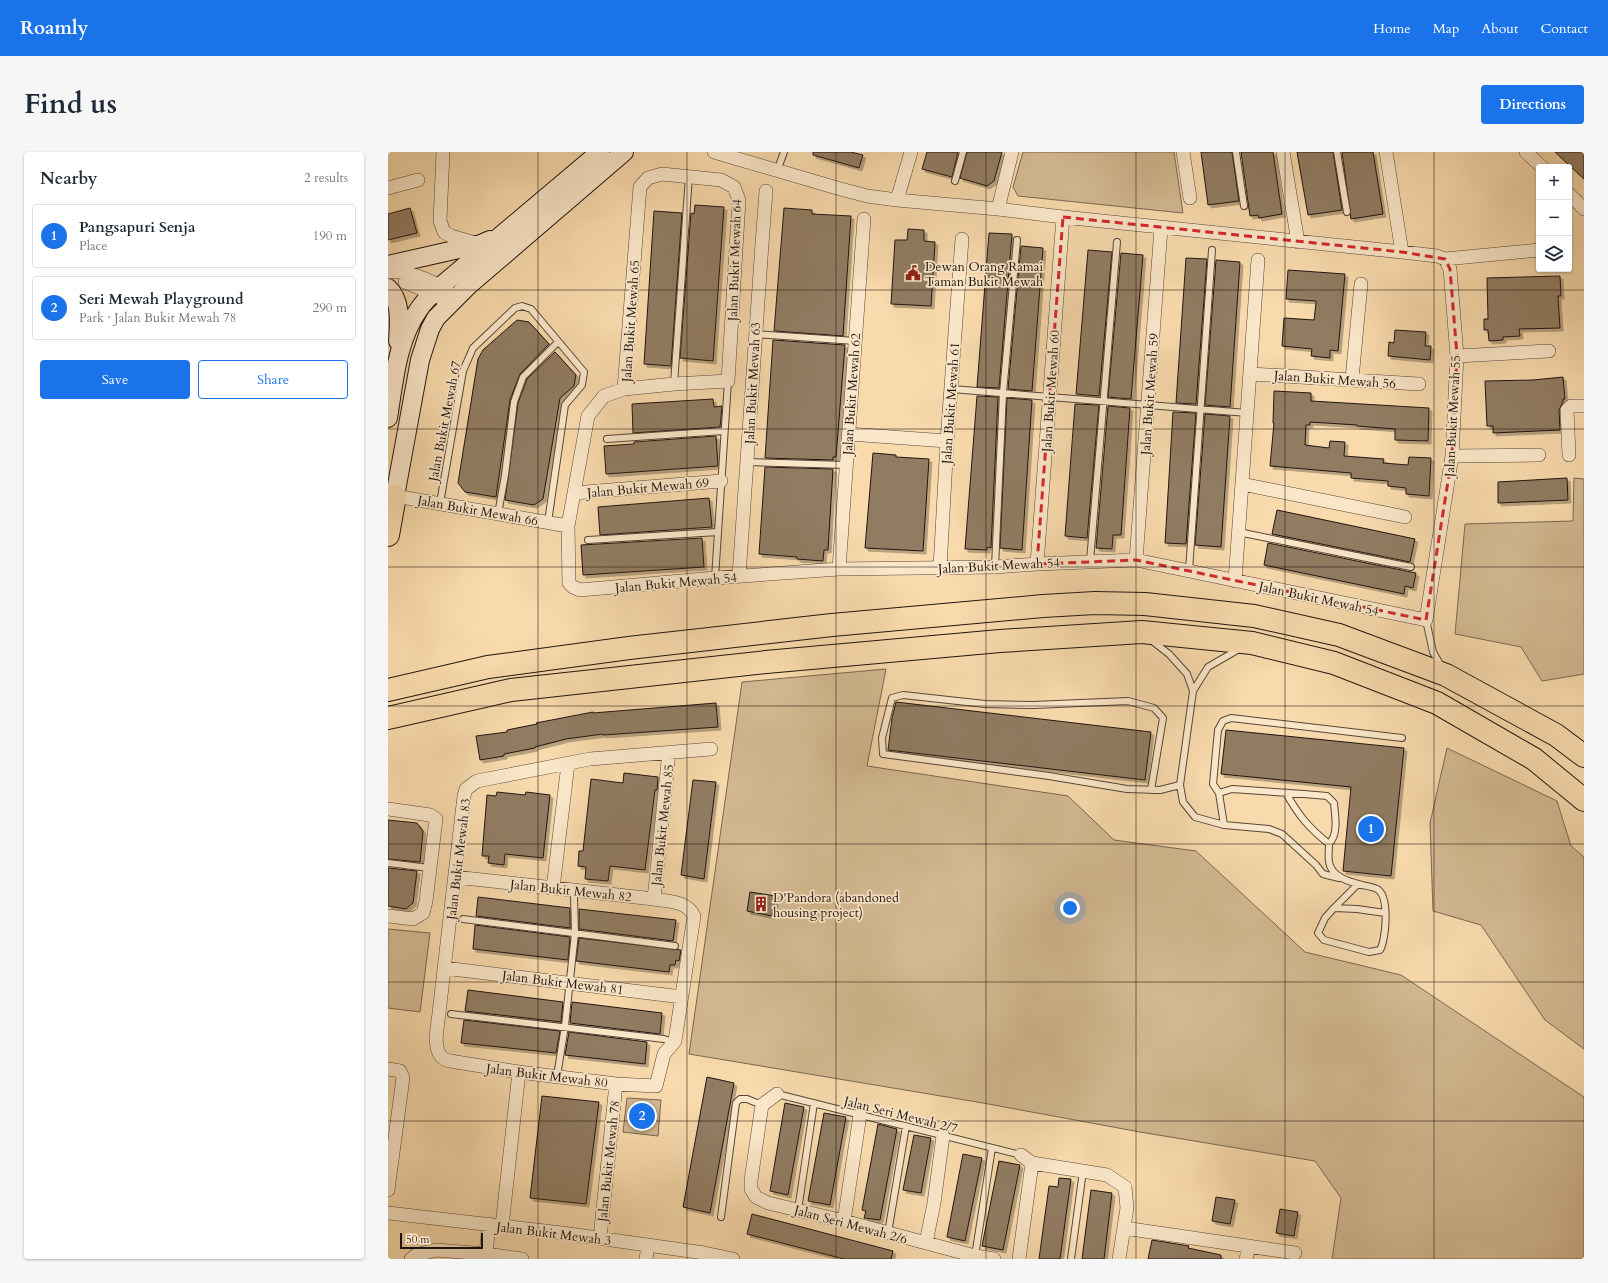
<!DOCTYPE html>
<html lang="en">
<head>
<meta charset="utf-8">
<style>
  body { margin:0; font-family:Cardo,serif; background:#f6f6f7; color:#1f2937 }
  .controls { position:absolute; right:12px; top:12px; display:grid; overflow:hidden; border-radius:4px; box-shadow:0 1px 3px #0004 }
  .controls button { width:36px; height:36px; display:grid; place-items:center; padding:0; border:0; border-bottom:1px solid #e0e1e3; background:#fff; color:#1f2937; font:20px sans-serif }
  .scale { position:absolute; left:12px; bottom:10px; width:83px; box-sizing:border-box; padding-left:4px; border:2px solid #211511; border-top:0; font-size:11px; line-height:14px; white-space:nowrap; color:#211511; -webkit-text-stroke:3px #fae7c9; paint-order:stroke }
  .you { position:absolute; left:682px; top:756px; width:14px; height:14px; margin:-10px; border:3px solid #fff; border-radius:50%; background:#1a73e8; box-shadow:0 0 0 6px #1a73e833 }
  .badge { display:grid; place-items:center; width:26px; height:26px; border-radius:50%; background:#1a73e8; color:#fff; font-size:13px; font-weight:700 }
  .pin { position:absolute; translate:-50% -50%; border:2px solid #fff; box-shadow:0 1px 4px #0006 }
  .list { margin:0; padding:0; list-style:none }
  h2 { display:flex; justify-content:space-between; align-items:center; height:52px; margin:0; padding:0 16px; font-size:17px }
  h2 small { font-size:13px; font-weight:400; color:#747a83 }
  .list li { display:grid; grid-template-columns:26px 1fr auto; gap:12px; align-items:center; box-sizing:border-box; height:64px; margin:0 8px 8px; padding:0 8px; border:1px solid #e0e1e3; border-radius:4px }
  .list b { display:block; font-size:15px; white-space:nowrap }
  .list p { margin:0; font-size:13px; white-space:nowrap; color:#747a83 }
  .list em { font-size:13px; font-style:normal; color:#747a83 }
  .actions { display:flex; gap:8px; padding:12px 16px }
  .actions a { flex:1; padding:9px 0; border:1px solid #1a73e8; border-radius:4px; text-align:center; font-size:14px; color:#1a73e8 }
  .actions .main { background:#1a73e8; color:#fff }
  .icon { flex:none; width:22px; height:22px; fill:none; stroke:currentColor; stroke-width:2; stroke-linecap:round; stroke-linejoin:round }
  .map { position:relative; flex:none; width:1196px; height:1107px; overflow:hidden; border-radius:4px }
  header { display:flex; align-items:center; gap:24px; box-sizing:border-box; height:56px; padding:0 20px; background:#1a73e8; color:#fff }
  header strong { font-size:19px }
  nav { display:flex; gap:22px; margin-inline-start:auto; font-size:14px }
  .intro { display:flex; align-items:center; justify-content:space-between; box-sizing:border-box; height:96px; padding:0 24px }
  h1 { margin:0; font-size:28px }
  .button { padding:10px 18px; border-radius:4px; background:#1a73e8; color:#fff; font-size:14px; font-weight:700 }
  main { display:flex; gap:24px; padding:0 24px }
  aside { flex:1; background:#fff; border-radius:4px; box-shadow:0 1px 3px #0004 }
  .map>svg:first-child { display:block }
  .green { fill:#d3b992; stroke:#7a6752 }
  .building { fill:#917b62; stroke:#211511; filter:url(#shadow) }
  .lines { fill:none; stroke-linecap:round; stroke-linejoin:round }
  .lane-casing { stroke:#574638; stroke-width:8 }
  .street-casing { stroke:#574638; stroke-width:14 }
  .secondary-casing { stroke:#211511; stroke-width:20 }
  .highway-casing { stroke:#211511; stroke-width:24 }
  .lane { stroke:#fae7c9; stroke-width:6 }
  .street { stroke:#fae7c9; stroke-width:13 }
  .secondary { stroke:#fae7c9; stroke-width:18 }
  .highway { stroke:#f8daac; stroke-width:22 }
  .marked { fill:none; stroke:#d62828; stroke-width:3; stroke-dasharray:8 5; stroke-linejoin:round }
  .grid { fill:none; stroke:#211511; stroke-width:1; stroke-opacity:0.55 }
  .labels { text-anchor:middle; stroke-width:3.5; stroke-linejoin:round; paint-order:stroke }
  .street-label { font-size:13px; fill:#211511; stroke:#fae7c9 }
  .poi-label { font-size:13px; fill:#211511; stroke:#fae7c9; text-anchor:start }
</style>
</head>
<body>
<header>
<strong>Roamly</strong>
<nav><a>Home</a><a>Map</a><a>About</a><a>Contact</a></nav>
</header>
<div class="intro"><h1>Find us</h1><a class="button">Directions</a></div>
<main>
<aside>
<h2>Nearby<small>2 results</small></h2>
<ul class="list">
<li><span class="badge">1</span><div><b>Pangsapuri Senja</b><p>Place</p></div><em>190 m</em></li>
<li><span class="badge">2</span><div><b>Seri Mewah Playground</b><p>Park · Jalan Bukit Mewah 78</p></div><em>290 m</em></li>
</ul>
<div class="actions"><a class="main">Save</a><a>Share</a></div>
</aside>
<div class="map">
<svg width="1196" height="1107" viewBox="0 0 1196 1107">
  <defs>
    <filter id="shadow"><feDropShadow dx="3" dy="3" stdDeviation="0" flood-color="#0004"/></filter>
  </defs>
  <rect width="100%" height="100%" fill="#f8daac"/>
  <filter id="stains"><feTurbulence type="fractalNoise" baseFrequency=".005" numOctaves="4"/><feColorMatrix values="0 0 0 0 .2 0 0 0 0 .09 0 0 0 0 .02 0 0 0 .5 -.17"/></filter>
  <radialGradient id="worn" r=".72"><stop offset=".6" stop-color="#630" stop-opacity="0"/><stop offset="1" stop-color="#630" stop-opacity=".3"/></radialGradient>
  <path class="green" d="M635,0H786L795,61L630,44L625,35Z
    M1186,326L1196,327V522L1154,529L1133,495L1067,482L1077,372L1185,369Z
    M498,517L479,614L680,644L726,688L808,699L917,800L1013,823L1196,945V1107H944L953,1046L927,1009L752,980L595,951L301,902L354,530Z
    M1059,596L1169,649L1183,694L1196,705V897L1157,868L1093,773L1045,759L1042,671Z
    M0,777L42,781L32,860L0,856Z
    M239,946L273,948L270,984L235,980Z"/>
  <path class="building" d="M425,0H463L475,3L471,16L425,3Z
    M539,0H570L564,25L534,17Z
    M579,0H614L606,29L599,34L572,26Z
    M813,0H844L851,49L820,53Z
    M853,0H885L894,62L871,66L870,63L862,64Z
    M909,0H945L954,58L920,63Z
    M954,0H985L995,62L963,67Z
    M1167,0H1196V27L1183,15Z
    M307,53L336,55L325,209L292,206L303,61L306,62Z
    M22,56L29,81L0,88V62Z
    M396,56L424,58V62L463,64L455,184L386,179Z
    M266,59L294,61L283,214L256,212Z
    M520,77L536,78V89L547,90L543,154L503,152L507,88H519Z
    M601,81L624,82L611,236L589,235Z
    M633,94L655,96L644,239L620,237Z
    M700,98L724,100L711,244L688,242Z
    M733,101L755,103L743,247L720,245Z
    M798,106L819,107L808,252L788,251Z
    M828,108L852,110L842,255L817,253Z
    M900,118L957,122L950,199L942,198V206L923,204L924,197L894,194L896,166L926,168L928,151V149L898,147Z
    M1172,124L1173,144H1170L1172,176L1131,177L1132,184L1115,185V188L1101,189L1100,178H1096V167H1100L1099,126Z
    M129,168L141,170L161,192L132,222L122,248L108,345L77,340L70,331L90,207L95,198Z
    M1007,178L1038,180L1037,194H1043L1042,208L1000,204L1001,190L1006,191Z
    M385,188L457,193L448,305H445V308L377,306Z
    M167,200L188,223L186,234L172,246L155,347L146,353L117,348L130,251L139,227Z
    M1175,225L1177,247H1175V250L1171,258L1172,278L1105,281V274H1099L1097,229L1145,228Z
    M886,239L923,241V249L1041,256L1040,289L1007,288V277L969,274V273L922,270V273H918L917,293L941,296L942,289L957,290L956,304L996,307L995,311L1020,313L1021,305L1043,306L1041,344L1018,342V336L1000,334V329L963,326V321L882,314L886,271H885Z
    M589,244L610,245L603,396L599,395V398L577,397Z
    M619,246L644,248L634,398L612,396Z
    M325,247L326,255L334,254L332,275L245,281L244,252Z
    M687,252L711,253L699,386L677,384Z
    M720,254L742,256L733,383H725L724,397L708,396Z
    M785,260L808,261L798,392L777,391Z
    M817,262L842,264L833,395L807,393Z
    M328,284L330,314L218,322L216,294L246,292V290Z
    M485,301L508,303V305L541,307L535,399L477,396Z
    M377,315L445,317L440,398H436L435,409L409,407V405L371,402Z
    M1179,326L1180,348L1110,351V330Z
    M321,346L324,375L212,383L210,355Z
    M889,358L1027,387L1022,410L884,382Z
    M314,386L316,415L195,423L193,393Z
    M880,391L1028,421L1025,436L1017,434L1016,442L876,413Z
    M508,550L763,580L757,628L500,598L504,566Z
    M328,551L330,575L215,583V582L178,587L147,595V596L116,602V604L92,608L88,584L119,580V578L149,572L148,571L205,560V561Z
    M838,578L1016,596L1003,724L955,719L963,635L833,622Z
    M236,621L270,625L269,638H267L257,718L222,714L220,729L197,727L198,715L190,714L191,699H195L203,627L235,631Z
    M305,628L328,630L316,727L293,723Z
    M109,640L137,643L138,640L162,643L155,706L117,702L116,713L100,711L101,704H94L99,643L108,644Z
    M0,668L29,671L35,679L32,710L0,707Z
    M0,716L29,719L25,751L18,757L0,754Z
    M362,740L388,744L384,764L359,759Z
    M90,745L182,756V776L88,764Z
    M191,757L288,768L285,789L191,777Z
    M87,773L182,785L180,808L85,797Z
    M191,786L293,798L291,809L288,808L287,813H282L281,820L188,809Z
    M80,838L175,850L173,870L77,859Z
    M184,850L274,861L272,882L182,871Z
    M76,868L172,879L168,901L73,891Z
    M181,880L259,890L257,912L177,903Z
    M319,925L346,931L322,1061L295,1055Z
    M154,944L211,950L198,1052L142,1046Z
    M397,951L416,955L400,1043L382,1039Z
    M436,961L458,965L442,1053L420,1049Z
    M490,972L509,977L492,1068L476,1066L478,1059L474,1058Z
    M526,983L543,986L533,1041L515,1038Z
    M575,1002L594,1006L577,1089L559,1085Z
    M611,1009L632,1013L615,1098L594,1094Z
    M671,1026L683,1027L672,1107H651L661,1034L670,1035Z
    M703,1038L724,1041L716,1107H694Z
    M828,1045L847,1048L842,1072L824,1069Z
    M892,1057L910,1060L906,1084L888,1081Z
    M364,1062L505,1099L503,1107H456L359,1082Z
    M764,1088L801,1094L800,1096L833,1103V1107H760Z"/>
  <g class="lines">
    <g class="lane-casing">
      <path id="lane" d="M848,0L856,54
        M949,0L959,60
        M389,19L396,0
        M567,29L575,0
        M366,182L467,189
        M286,232L301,24
        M564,237L859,261
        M219,287L336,279
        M360,310L458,313
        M52,351L75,219L85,196L127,156L134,154L143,157L196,220L194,233L177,253L160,370
        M110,362L117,323L126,250L135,225L170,190
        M850,380L1023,415
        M200,388L330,380
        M702,409L729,90
        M607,415L615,241L629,88
        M801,418L824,98
        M327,426L340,229
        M1038,468L1045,500L1053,514
        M763,488L781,502L799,522L805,539
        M851,497L820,515L805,539L792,633L795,650L807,665L836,673L881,677L894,682L928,713L935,722L951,726
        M763,638L775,566L766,556L740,549L645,553L597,552L515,543L504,546L494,586L495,602L661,624L739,637L772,638L792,633
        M831,641L844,637L916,642L939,644L946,651C947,664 951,681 941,692C920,675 911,664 898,641
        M836,673L831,641L825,632L830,578L835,569L843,566L1014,586
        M941,692C941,697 940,704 941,710C943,725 962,730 974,733C979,734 985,735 989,737C1002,744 998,788 992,798L981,800L936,788L930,781L937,766L946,756L969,757L997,761
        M0,711L41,716
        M946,756L970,732
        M75,767L287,794
        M63,862L276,887L285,890
        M169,924L177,874L187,781L186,744
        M389,942L633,1003
        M410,1058L426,951
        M333,1065L348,951L352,947H359L374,953
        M500,1081L518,974
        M587,1104L604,996
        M683,1107L695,1019"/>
    </g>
    <g class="street-casing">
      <path id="street" d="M55,0L52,69L56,80L63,84L91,92
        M326,0L449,36L479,44L509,48L610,57L675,65L1014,100L1049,104L1057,107
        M795,0L802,46
        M895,0L910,90
        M998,0L1014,100
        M1138,0L1154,15
        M0,36L30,28
        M1181,42L1196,57
        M509,48L523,0
        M610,57L624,0
        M1057,107L1151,98
        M0,120C19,118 42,128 59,138
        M17,130L45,142L62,151
        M1069,204L1161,199
        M863,222L1031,232
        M964,227L973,132
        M236,237L252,35L260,26L274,22L333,28L346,35L351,48L340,229L286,232L236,237L216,244L200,264L180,374L181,431L185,435L192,438L327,426L451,417L607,415L649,412L748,408L1038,468L1064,304L1069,204L1062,117L1057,107
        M461,282L559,289
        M1181,303L1179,258L1183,254H1196
        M1064,304L1151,303
        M854,332L1017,365
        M186,341L333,329
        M1,343L180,374
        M748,408L773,76
        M649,412L675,65
        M552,416L559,289L574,87
        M451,417L476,67
        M351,424C361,295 368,167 378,39
        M847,429L870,108
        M0,657L42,663L48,667L38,749L35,761L25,767L0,764
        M67,725L266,747C282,750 299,749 306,764L287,889L276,902L268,934L228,932L131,920L68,910C64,909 59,909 56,907C43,898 50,873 51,861L76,644L78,637L89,629L202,607L323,597
        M165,736L180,612
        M266,747L281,600
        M56,816L294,845
        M0,917L12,919L15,926L0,1038
        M389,942L374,953L363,1028V1037L368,1045L380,1051L456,1069L587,1104L606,1107
        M644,1011L719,1023L737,1035L739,1056L731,1107
        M0,1061L174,1081L316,1101L345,1107
        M456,1069L472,963
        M114,1074L131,920
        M736,1076L907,1101
        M212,1086L228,932
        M538,1091L546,1051L555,984
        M98,1102L101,1072
        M23,1107L28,1103L48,1098L98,1102L134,1107
        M258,1107L260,1094
        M631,1107L644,1011L633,1003
        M858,1107L861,1094"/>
    </g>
    <g class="secondary-casing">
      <path id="secondary" d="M0,113L93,92L102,88
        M0,136C14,149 11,172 10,189
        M0,266C6,229 9,188 31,157C37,148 45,141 53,134L212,0
        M7,344L32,208L42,177L48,166L81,133L236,0"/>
    </g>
    <g class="highway-casing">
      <path id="highway" d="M0,383L7,344
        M0,538L100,515L241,496L444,473L655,454L707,451L757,452L866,464L951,483L1058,523L1168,583L1196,604
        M0,566L123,538L378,510L612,489L754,480L864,491L946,511L1049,551L1146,607L1196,648"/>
    </g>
    <use href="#lane" class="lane"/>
    <use href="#street" class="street"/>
    <use href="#secondary" class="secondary"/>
    <use href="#highway" class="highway"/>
  </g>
  <path class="marked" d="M675,65L1014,100L1057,107L1062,117L1069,204L1064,304L1038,468L748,408L649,412Z"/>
  <path class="grid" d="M150,0V1107M299,0V1107M448,0V1107M598,0V1107M748,0V1107M897,0V1107M1046,0V1107M0,138H1196M0,277H1196M0,415H1196M0,554H1196M0,692H1196M0,830H1196M0,969H1196"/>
  <defs>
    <g id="civic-bare" transform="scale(1.2)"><path d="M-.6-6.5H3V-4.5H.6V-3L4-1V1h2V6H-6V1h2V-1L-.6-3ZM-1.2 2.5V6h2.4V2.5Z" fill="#8f2418" stroke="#fae7c9" stroke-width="2.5" paint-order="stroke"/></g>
    <g id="building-bare" transform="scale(1.2)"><path d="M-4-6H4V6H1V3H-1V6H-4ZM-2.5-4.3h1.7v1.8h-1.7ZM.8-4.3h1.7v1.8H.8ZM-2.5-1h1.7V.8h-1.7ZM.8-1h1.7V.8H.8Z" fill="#8f2418" stroke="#fae7c9" stroke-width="2.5" paint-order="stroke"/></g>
  </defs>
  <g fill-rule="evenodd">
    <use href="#civic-bare" x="525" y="121"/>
    <use href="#building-bare" x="373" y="752"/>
  </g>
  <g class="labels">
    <g class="street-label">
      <text transform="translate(346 108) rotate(-88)" y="5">Jalan Bukit Mewah 64</text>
      <text transform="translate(242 169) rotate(-86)" y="5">Jalan Bukit Mewah 65</text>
      <text transform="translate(947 227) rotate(4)" y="5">Jalan Bukit Mewah 56</text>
      <text transform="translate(364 231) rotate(-87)" y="5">Jalan Bukit Mewah 63</text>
      <text transform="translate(662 239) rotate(-86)" y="5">Jalan Bukit Mewah 60</text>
      <text transform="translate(463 242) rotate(-86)" y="5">Jalan Bukit Mewah 62</text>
      <text transform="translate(761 242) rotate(-86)" y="5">Jalan Bukit Mewah 59</text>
      <text transform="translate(562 251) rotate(-86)" y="5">Jalan Bukit Mewah 61</text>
      <text transform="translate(1064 264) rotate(-87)" y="5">Jalan Bukit Mewah 55</text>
      <text transform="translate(56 269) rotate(-79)" y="5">Jalan Bukit Mewah 67</text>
      <text transform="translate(260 335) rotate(-5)" y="5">Jalan Bukit Mewah 69</text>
      <text transform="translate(90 358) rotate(10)" y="5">Jalan Bukit Mewah 66</text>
      <text transform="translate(611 413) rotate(-3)" y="5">Jalan Bukit Mewah 54</text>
      <text transform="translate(288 430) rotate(-5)" y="5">Jalan Bukit Mewah 54</text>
      <text transform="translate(931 446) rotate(12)" y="5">Jalan Bukit Mewah 54</text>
      <text transform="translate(274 673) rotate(-84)" y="5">Jalan Bukit Mewah 85</text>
      <text transform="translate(70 707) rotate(-83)" y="5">Jalan Bukit Mewah 83</text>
      <text transform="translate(183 738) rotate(6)" y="5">Jalan Bukit Mewah 82</text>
      <text transform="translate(175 830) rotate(7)" y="5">Jalan Bukit Mewah 81</text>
      <text transform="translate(159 923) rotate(7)" y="5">Jalan Bukit Mewah 80</text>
      <text transform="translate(513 962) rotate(14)" y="5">Jalan Seri Mewah 2/7</text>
      <text transform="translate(220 1009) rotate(-84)" y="5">Jalan Bukit Mewah 78</text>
      <text transform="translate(463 1072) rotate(15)" y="5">Jalan Seri Mewah 2/6</text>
      <text transform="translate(166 1081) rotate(7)" y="5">Jalan Bukit Mewah 3</text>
    </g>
    <g class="poi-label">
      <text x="537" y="119">Dewan Orang Ramai<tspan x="537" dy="15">Taman Bukit Mewah</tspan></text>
      <text x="385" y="750">D'Pandora (abandoned<tspan x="385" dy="15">housing project)</tspan></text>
    </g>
  </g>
  <rect width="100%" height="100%" filter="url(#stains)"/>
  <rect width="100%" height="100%" fill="url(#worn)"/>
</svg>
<div class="controls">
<button>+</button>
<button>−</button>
<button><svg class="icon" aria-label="layers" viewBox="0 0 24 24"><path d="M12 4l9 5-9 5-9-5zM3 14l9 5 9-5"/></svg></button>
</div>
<div class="scale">50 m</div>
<div class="you"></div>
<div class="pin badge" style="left:983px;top:677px">1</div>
<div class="pin badge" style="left:254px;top:964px">2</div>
</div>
</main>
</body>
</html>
